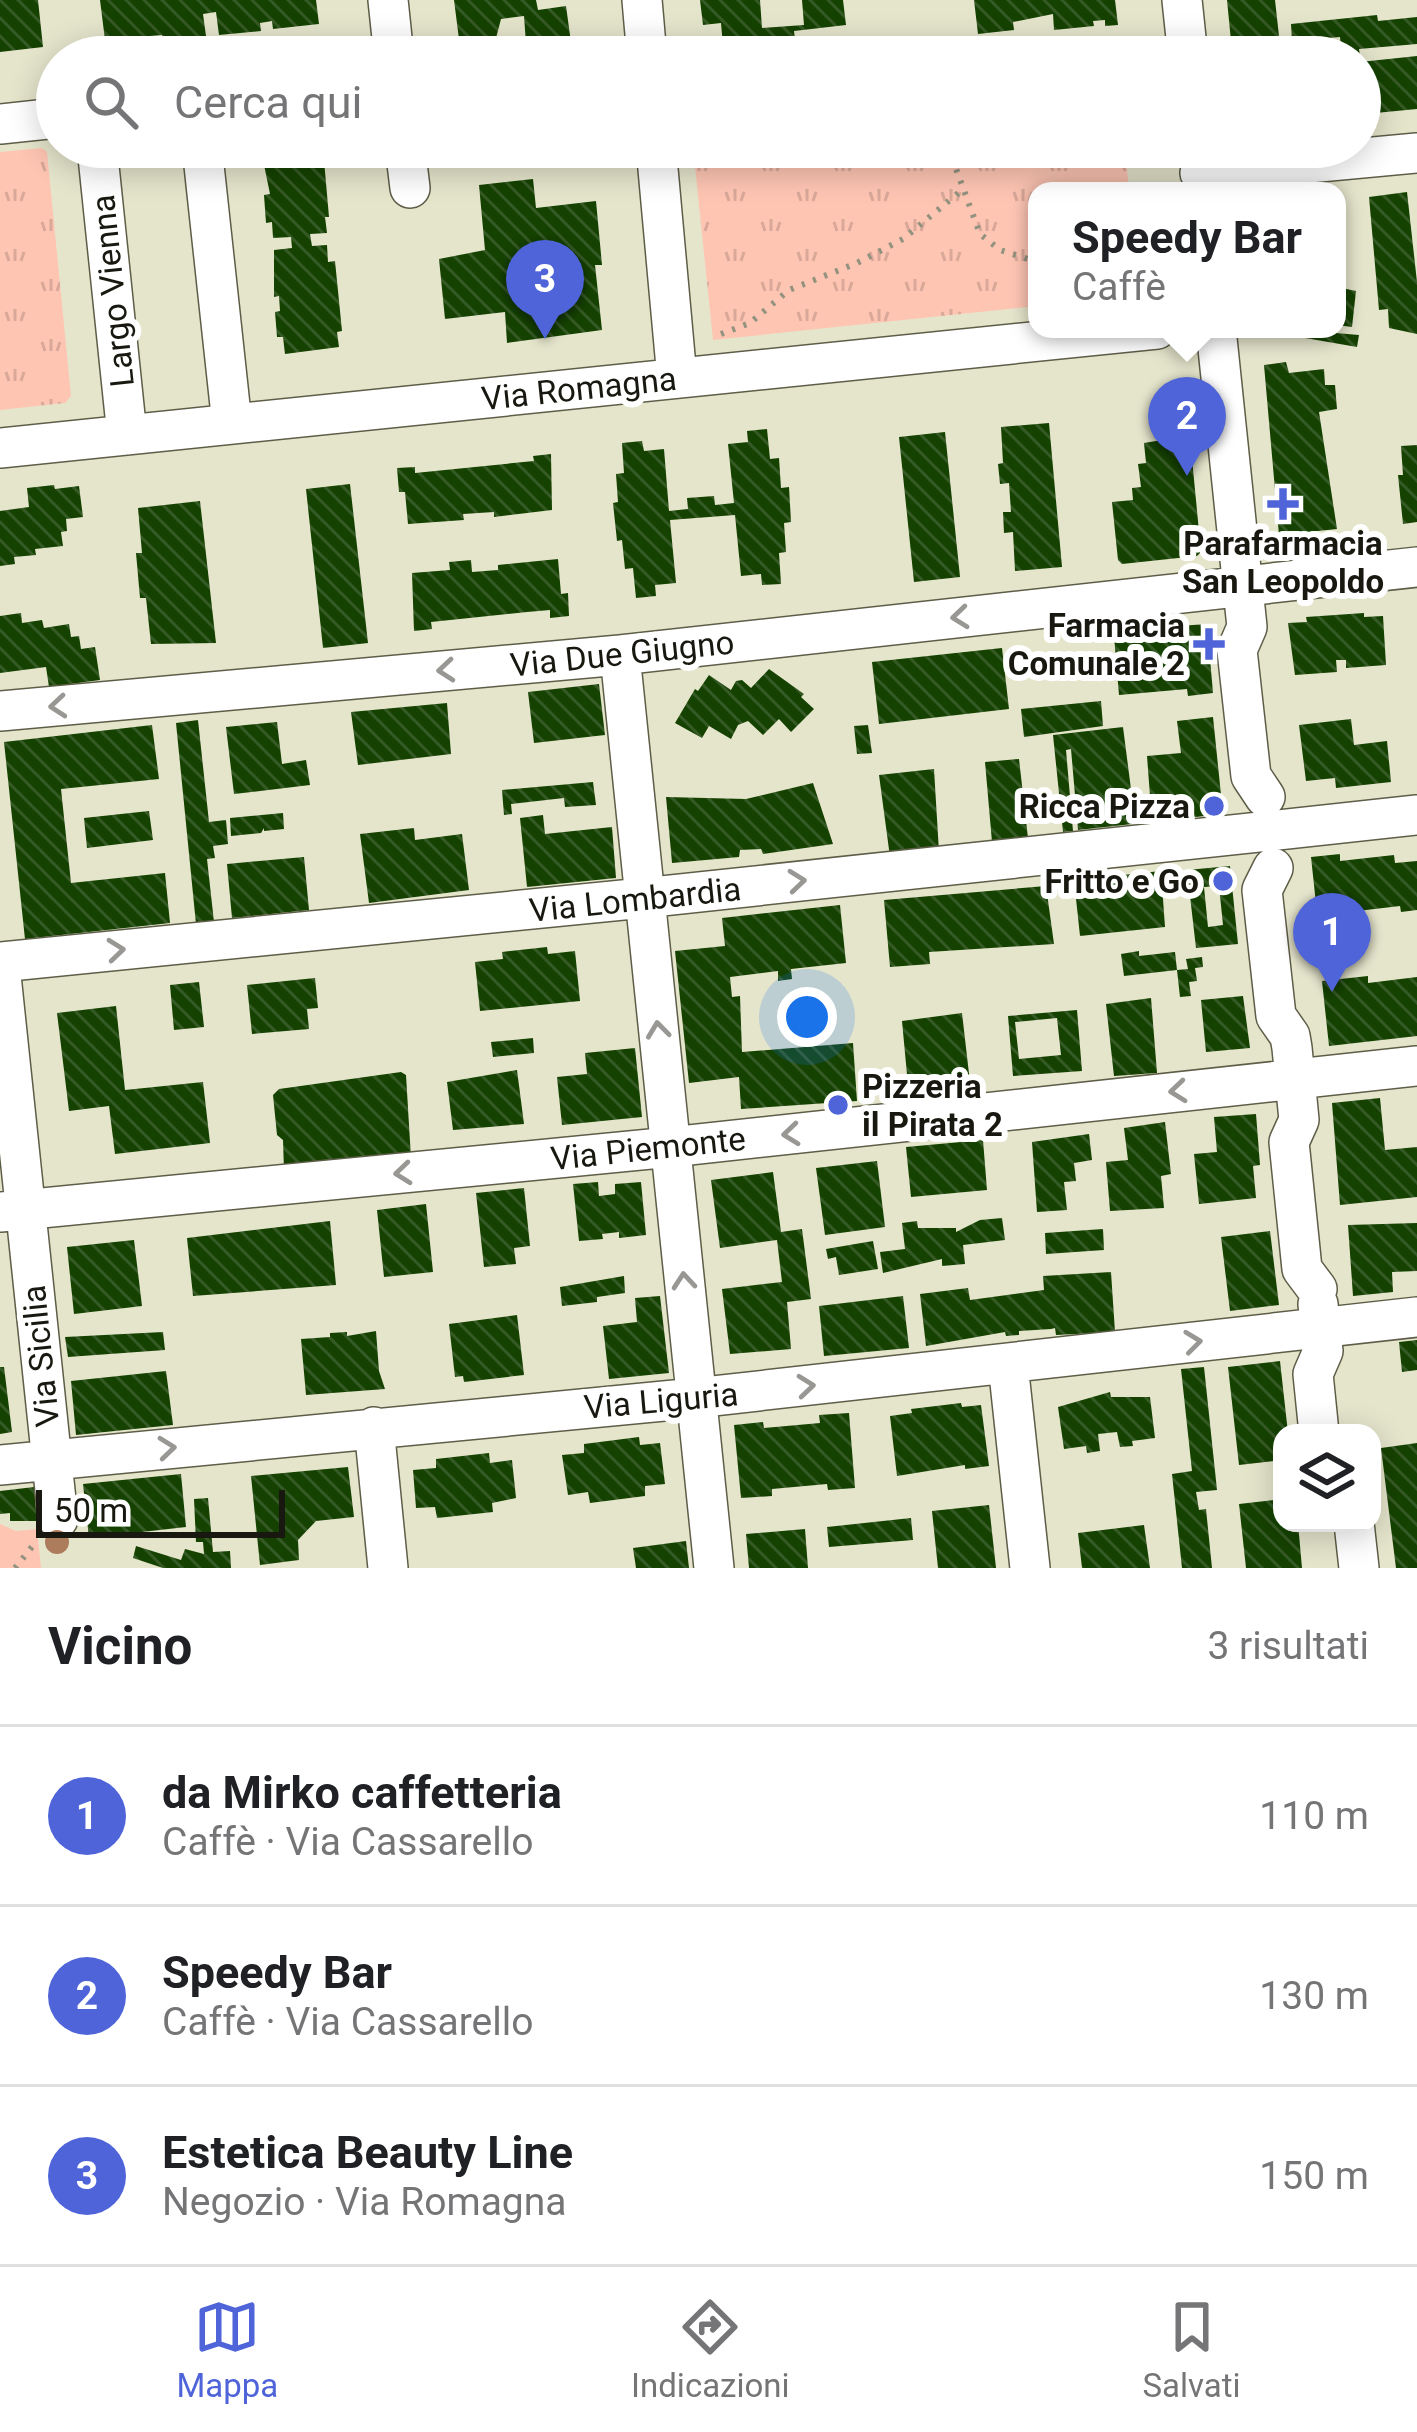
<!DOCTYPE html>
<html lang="it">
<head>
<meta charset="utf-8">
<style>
  body { margin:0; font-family:Roboto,sans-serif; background:#f2f2f2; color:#202124 }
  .controls { position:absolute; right:36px; bottom:36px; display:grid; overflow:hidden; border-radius:24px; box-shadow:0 6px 30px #0003 }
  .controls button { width:108px; height:108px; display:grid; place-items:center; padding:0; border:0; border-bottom:3px solid #e0e0e0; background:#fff; color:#202124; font:60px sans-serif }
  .scale { position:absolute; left:36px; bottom:30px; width:249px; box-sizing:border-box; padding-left:12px; border:6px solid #191810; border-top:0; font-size:33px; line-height:42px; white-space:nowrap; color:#191810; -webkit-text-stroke:9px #fff; paint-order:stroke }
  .you { position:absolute; left:807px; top:1017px; width:42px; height:42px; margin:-30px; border:9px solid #fff; border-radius:50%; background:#1a73e8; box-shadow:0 0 0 18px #1a73e833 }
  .badge { display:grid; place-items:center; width:78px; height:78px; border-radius:50%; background:#4f64d9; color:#fff; font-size:39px; font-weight:700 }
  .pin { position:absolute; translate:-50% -99px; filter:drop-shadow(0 3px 6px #0008) }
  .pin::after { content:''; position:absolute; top:63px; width:42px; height:36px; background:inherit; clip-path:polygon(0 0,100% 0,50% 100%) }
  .popup { position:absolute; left:1028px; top:182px; width:318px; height:156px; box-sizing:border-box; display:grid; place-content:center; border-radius:24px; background:#fff; filter:drop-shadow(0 3px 9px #0005); font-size:39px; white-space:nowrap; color:#757577 }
  .popup b { font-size:45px; color:#202124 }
  .popup::after { content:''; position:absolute; left:50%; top:100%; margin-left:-24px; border:24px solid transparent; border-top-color:#fff }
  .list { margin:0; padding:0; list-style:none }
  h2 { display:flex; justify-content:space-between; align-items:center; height:156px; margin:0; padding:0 48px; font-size:51px }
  h2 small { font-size:39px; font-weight:400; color:#757577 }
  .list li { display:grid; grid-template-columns:78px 1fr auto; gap:36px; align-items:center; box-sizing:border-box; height:180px; padding:0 48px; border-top:3px solid #e0e0e0 }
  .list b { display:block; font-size:45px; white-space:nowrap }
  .list p { margin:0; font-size:39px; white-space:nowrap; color:#757577 }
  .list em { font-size:39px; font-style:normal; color:#757577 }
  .icon { flex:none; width:66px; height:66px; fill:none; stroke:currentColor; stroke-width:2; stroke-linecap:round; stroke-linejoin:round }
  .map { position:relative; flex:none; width:1417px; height:1568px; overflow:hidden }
  .search { position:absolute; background:#fff; box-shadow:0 6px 30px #0003; left:36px; right:36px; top:36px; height:132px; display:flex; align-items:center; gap:30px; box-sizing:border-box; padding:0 42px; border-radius:66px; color:#757577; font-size:45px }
  .sheet { height:696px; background:#fff }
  nav { display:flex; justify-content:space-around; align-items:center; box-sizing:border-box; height:168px; border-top:3px solid #e0e0e0; background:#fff; font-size:33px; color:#757577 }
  nav a { display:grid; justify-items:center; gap:6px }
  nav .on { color:#4f64d9 }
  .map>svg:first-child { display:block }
  .grass { fill:url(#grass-tufts) }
  .building { fill:url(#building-back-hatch); fill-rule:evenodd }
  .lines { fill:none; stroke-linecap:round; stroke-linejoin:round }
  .minor-casing { stroke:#5e5d48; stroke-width:42 }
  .path { stroke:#92927f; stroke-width:6; stroke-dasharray:3 9; stroke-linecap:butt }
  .minor { stroke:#fff; stroke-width:39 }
  .tree { fill:#ac7c5d }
  .oneway { stroke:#989793 }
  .poi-dot { fill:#4f64d9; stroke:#fff; stroke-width:4.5 }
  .labels { text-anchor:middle; stroke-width:12; stroke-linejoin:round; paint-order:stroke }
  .street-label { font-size:33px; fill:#191810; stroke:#fff }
  .poi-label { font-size:33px; font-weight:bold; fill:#191810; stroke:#fff; text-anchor:end }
</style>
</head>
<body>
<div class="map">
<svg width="1417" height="1568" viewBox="0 0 1417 1568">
  <defs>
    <pattern id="grass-tufts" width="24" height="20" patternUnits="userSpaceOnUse" patternTransform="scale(3)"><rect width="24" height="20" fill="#fec5b3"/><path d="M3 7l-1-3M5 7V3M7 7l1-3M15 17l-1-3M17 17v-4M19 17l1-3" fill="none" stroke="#d9a899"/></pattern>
    <pattern id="building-back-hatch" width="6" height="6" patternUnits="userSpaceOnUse" patternTransform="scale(3)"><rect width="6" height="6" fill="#154201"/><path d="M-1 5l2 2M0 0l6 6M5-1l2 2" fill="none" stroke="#365a25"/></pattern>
  </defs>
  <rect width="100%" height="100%" fill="#e5e5cc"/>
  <path class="grass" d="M693,147H1125L1129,191H1037V306L713,340Z
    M42,148L47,152L71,396L65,403L0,410V152Z
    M0,1524L16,1531L37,1529L41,1568H0Z"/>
  <path class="building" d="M0,0H38L43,47L0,52Z
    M100,0H316L319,24L273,29L272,21L260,23L261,31L219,35L216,12L203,14L206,36L163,41L162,35L150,36L151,43L106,48Z
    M454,0H536L538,10L566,6L573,57H527L524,16L501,19L495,42L496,57H488L487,51L461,55Z
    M700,0H760L762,28L804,25L802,0H843L846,25L794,31L797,57H724L721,23L703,25Z
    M974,0H1115L1118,25L1105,26V20L1093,21L1094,26L1054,30L1053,14L1013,22L1014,30L978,34Z
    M1227,0H1275L1279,36L1231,41Z
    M1377,15L1378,21L1417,17V44L1359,49L1360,56L1342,57L1340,37L1292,41L1291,24Z
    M1417,56V109L1365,114L1360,62Z
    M266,147L323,149L329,217H325L327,233L310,234L312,246L327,245L328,262L335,261L342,331L337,332L339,347L285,354L283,337H277L275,312L280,311L279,296L274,297V250L292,248L291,237L273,238L272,222L266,223L264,195L270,194L262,155L267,154Z
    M533,179L536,208L596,201L602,265H595L602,330L507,343L505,312L445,319L439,259L485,250L479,185Z
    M1407,192L1417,282V334L1389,328L1388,309L1379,310L1369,197Z
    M1337,287L1356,291L1352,327L1337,325Z
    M1289,329L1359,335L1357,347L1288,335Z
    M1286,362L1289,373L1324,369L1325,385H1335L1337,409L1319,412L1337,529L1279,535L1264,365Z
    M1049,423L1062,567L1015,571L1013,532L1004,533L1003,512H1011L1009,483L1000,484L998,464L1003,463L1001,427Z
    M767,429L770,459L779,458L781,488L789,487L791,522L784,523L786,552L779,553L781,584L762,585L761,574L741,576L735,515L670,520L676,583L655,585L656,596L636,598L633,568L625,569L622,540L617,541L613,503L618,502L616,474L624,473L622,443L642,441L644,451L664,449L669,511L688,509L687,498L714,496L715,505L734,503L728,444L748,442L747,431Z
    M945,432L960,577L914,582L899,437Z
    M1186,436L1190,438L1201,552L1197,556L1122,564L1118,560L1112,502L1133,500L1132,488L1141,487L1138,464L1146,463L1144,443Z
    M1417,445V522L1403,524L1398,475H1403L1401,446Z
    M551,454L552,510L494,517V512L463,514L464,520L408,524L405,492H399L397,468L415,467V473L534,461L533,456Z
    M350,484L368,643L323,648L306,489Z
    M54,485L55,489L79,486L83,517L66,519L67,531L61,532L63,546L35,549L36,555L14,557L15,564L0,566V511L29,507L27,488Z
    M200,501L216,643L151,644L146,598H140L136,553H142L138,508Z
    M558,559L561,594L568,593L569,616L550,618V610L527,612L431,622L432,629L414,631L412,573L450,570L449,562L471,560L472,572L498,570V565Z
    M21,613L22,623L42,620L44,628L69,624L71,637L79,636L81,649L95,647L100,680L49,687L46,667L0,673V616Z
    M1364,613V617L1383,616L1386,665L1346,668V660H1336L1337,672L1295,675L1288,623L1307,622L1306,617Z
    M1207,624L1213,693L1188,696L1187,689L1119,695L1114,636L1179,630V626Z
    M1002,648L1009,709L879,724L872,662Z
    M769,669L804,694L801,697L814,709L791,732L779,719L763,735L748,721L738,725L731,739L709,726L702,738L675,723L695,689L698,691L709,675L731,690L736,681L742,680L751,688Z
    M599,684L605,735L534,743L528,692Z
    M1101,701L1103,726L1024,737L1021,709Z
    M447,703L451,754L358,765L351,712Z
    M1213,717L1223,814L1078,830L1071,749L1066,750L1073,831L1063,832L1053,735L1123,727L1132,797L1150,796L1147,756L1181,753L1177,721Z
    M1351,719L1354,745L1387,741L1391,782L1336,788L1335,778L1306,781L1299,725Z
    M198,720L209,822L226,820L228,844L213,846L215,858L207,859L214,922L196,924L176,723Z
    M277,722L282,764L306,760L310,785L234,794L226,727Z
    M152,725L159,779L61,789L71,883L165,873L170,923L25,939L4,742Z
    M868,725L872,753L857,754L854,726Z
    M1019,759L1028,838L992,842L985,762Z
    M934,769L939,852L890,857L879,775Z
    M593,782L596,805L565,807L564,798L511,804L512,814L504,815L502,790Z
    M813,783L833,844L763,854L761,849L740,850L739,857L672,863L666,797L746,799Z
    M149,811L153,840L87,848L84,818Z
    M283,813L284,829L264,831V828L261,833L231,836L230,818Z
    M543,815L545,834L612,827L616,878L527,887L520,818Z
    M414,828L415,840L462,834L469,890L369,903L360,834Z
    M1340,854V861L1394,855L1395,863L1417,861V910L1401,912L1400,906L1349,912L1352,937L1320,941L1311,857Z
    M304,857L309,910L232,918L227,864Z
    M1230,866L1238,944L1196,948L1187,870ZM1219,886L1223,925L1208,927L1204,887Z
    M1161,871L1165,927L1080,936L1074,880Z
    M1046,886L1054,944L929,952L930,964L890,967L884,900Z
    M840,905L846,963L791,969L792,979L778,981V971L730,977L732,997L740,996L742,1052L853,1043L857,1101L741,1109L739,1077L689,1083L675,951L725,946L722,918Z
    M547,947L548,954L575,951L580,1001L480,1011L475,962L503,959L502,952Z
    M1139,951V956L1175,952L1177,970L1124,976L1121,954Z
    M1202,957L1203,967L1195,968L1197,981L1189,982L1191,996L1180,997L1177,970L1188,969L1186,959Z
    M1368,976V983L1417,977V1036L1329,1046L1322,981Z
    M315,978L318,1008L307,1009L309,1029L252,1034L247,985Z
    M199,982L204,1027L174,1030L170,985Z
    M1243,996L1250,1048L1206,1052L1201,1000Z
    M1151,998L1157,1073L1114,1076L1106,1004Z
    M116,1006L125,1090L203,1082L210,1143L115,1154L109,1106L69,1111L57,1013Z
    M1077,1010L1082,1071L1013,1076L1008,1016ZM1057,1018L1061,1055L1019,1059L1015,1022Z
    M962,1013L971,1091L909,1096L902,1021Z
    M533,1038L534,1053L493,1057L491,1042Z
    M635,1048L642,1117L562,1125L557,1077L587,1074L585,1053Z
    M517,1070L524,1124L453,1130L447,1082Z
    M401,1072L406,1075L411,1158L284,1171L283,1140L277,1135L273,1095L279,1089Z
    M1380,1098L1385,1150L1417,1147V1197L1340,1205L1332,1103Z
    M1256,1114L1260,1165L1253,1166L1256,1198L1199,1204L1194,1154L1217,1152L1214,1117Z
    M1165,1122L1171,1174L1161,1176L1164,1208L1110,1211L1106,1162L1128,1160L1124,1128Z
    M1089,1134L1092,1160L1074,1163L1076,1181L1064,1182L1067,1210L1037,1212L1032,1142Z
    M983,1140L987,1190L911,1197L906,1147Z
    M877,1161L885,1227L825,1235L816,1168Z
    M773,1172L781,1232L802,1229L811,1299L787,1302L791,1349L730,1354L722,1289L782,1282L777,1240L720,1248L711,1180Z
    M598,1182L599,1196L615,1194V1184L641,1182L646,1235L619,1238V1232L602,1234L603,1239L579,1241L573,1184Z
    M524,1188L530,1246L514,1248L516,1264L484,1267L476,1193Z
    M426,1204L433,1272L384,1277L377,1210Z
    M1002,1218L1005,1240L963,1245L965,1264L942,1266V1259L883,1273L880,1252L905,1249L902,1223L917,1221L918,1228H956V1232L980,1220Z
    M330,1221L336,1285L193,1296L187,1238Z
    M1417,1223V1271L1392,1272L1393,1292L1353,1296L1348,1225Z
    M1103,1229L1104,1250L1046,1254L1045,1233Z
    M1270,1231L1279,1305L1230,1311L1221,1237Z
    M134,1240L142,1306L74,1314L67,1247Z
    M873,1241L878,1269L839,1275L836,1257L828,1259L826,1249Z
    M1111,1272L1115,1332L1056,1335L1055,1328L1051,1329L1019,1331V1335L1006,1336L1005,1332L926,1346L920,1294L968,1288L970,1300L1044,1290L1043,1276Z
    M624,1276L625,1293L597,1297V1302L562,1306L560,1287Z
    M660,1296L669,1373L609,1379L603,1326L637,1322L635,1298Z
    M903,1296L909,1348L824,1356L819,1306Z
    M517,1315L524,1375L464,1382L463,1376L455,1377L449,1324Z
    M376,1331L379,1371L385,1389L306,1395L301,1339L330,1337V1333L347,1332V1336Z
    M163,1332L165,1350L68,1357L65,1337Z
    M1417,1340V1370L1402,1372L1399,1342Z
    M1280,1361L1288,1433H1282V1460L1239,1465L1228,1367Z
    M0,1367H4L12,1432L0,1434Z
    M1204,1367L1217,1490L1196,1492L1199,1510L1206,1509L1212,1568H1182L1172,1474L1192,1471L1181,1369Z
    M166,1371L173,1425L76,1435L71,1381Z
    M1110,1392L1111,1397H1150L1155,1438L1132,1441L1133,1446L1120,1447L1117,1432L1098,1434L1100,1451L1087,1453L1086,1446L1064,1449L1058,1407Z
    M961,1403L962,1407L981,1405L989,1466L965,1469V1465L897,1476L890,1416L912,1413L911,1409Z
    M849,1413L855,1488L828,1490L827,1484L772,1489V1496L741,1498L734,1425L763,1422L764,1428L820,1423L819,1415Z
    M639,1437L640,1445L660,1443L665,1484L645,1486V1496L590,1503L588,1492L568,1495L562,1455L584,1453V1444Z
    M1417,1443V1568H1396L1381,1448Z
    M489,1453L490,1463L512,1460L516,1498L492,1503L493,1512L437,1518L435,1507L416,1508L413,1470L436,1468V1459Z
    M348,1467L354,1517L316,1521L298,1540L299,1560L260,1565L251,1476Z
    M181,1474L186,1527L89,1538L83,1484Z
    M34,1487L37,1521H10V1513L0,1514V1491Z
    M208,1498L213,1552L230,1551L231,1568H163L133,1558L136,1546L181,1560L185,1549L204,1554L203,1542H196L194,1499Z
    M1282,1499V1523H1298L1302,1568H1246L1239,1504Z
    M989,1505L996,1568H938L932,1511Z
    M911,1518L913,1540L829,1547L827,1527Z
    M1144,1525L1150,1568H1082L1078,1533Z
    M805,1529L808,1568H749L746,1534Z
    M686,1541L689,1568H636L633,1548Z"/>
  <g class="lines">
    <g class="minor-casing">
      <path id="minor" d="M388,0L394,57
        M642,0L647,57
        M1182,0L1188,57
        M0,124L57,118
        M97,147L127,435
        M202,147L232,424
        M405,147L410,188
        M656,147L677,378
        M1200,173L1417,153
        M1216,329L1247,627L1237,650L1251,776L1265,797
        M0,448L1157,329
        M620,655L714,1568
        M0,711L620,655L1417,567
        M1273,868L1262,890L1276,1016L1290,1036L1292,1048L1299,1120L1289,1142L1302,1269L1317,1289
        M0,962L643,898L1417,815
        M0,966L58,1519
        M0,1212L671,1147L1417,1066
        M1318,1304L1323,1351L1313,1374L1319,1433
        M1008,1364L1030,1568
        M374,1427L388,1568
        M0,1465L695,1398L1417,1317
        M1354,1523L1359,1568"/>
    </g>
    <path class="path" d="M910,57H921
      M948,147L980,234L1000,250L1037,262
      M721,334L750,323L789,290L857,263L903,239L962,190
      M15,1568L35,1543"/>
    <use href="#minor" class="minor"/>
  </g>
  <circle class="tree" cx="57" cy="1542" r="12"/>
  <defs><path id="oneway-chevron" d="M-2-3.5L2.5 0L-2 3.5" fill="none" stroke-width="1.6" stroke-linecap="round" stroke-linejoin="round" transform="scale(3)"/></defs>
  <g class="oneway">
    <use href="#oneway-chevron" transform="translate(960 617) rotate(174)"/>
    <use href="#oneway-chevron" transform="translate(446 670) rotate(175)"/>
    <use href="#oneway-chevron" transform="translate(58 706) rotate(175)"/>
    <use href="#oneway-chevron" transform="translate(797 881) rotate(-6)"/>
    <use href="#oneway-chevron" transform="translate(116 950) rotate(-6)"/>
    <use href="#oneway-chevron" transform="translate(658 1030) rotate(-97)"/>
    <use href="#oneway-chevron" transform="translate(1178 1091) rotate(174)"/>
    <use href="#oneway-chevron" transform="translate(791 1134) rotate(174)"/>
    <use href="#oneway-chevron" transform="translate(403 1173) rotate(174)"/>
    <use href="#oneway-chevron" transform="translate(684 1281) rotate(-95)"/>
    <use href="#oneway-chevron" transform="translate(1193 1342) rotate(-7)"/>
    <use href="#oneway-chevron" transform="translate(806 1386) rotate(-6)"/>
    <use href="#oneway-chevron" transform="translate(167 1448) rotate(-6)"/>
  </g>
  <g class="poi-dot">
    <path d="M1277 486h12v12h12v12h-12v12h-12v-12h-12v-12h12z"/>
    <path d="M1203 626h12v12h12v12h-12v12h-12v-12h-12v-12h12z"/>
    <circle cx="1214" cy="806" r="12"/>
    <circle cx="1223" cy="881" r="12"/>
    <circle cx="838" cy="1105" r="12"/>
  </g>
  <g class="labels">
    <g class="street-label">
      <text transform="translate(112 291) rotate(-96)" y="12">Largo Vienna</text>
      <text transform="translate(579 388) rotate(-6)" y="12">Via Romagna</text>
      <text transform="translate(622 653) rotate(-6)" y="12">Via Due Giugno</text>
      <text transform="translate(635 899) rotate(-6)" y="12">Via Lombardia</text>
      <text transform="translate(648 1148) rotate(-6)" y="12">Via Piemonte</text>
      <text transform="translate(40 1356) rotate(-96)" y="12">Via Sicilia</text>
      <text transform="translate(661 1400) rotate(-5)" y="12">Via Liguria</text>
    </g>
    <g class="poi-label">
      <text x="1283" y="555" text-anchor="middle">Parafarmacia<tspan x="1283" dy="38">San Leopoldo</tspan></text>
      <text x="1185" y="637">Farmacia<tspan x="1185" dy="38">Comunale 2</tspan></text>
      <text x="1190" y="818">Ricca Pizza</text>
      <text x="1199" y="893">Fritto e Go</text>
      <text x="862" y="1098" text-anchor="start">Pizzeria<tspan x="862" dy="38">il Pirata 2</tspan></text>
    </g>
  </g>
</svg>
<div class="controls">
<button><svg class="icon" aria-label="layers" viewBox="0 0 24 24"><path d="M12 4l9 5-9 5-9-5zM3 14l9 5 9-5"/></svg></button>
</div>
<div class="scale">50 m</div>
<div class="you"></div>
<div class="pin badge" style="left:1332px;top:992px">1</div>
<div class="pin badge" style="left:1187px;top:476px">2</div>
<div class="popup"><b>Speedy Bar</b>Caffè</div>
<div class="pin badge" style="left:545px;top:339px">3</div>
<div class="search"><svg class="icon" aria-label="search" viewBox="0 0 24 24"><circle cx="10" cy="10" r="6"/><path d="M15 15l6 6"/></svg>Cerca qui</div>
</div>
<section class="sheet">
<h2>Vicino<small>3 risultati</small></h2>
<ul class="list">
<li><span class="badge">1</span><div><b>da Mirko caffetteria</b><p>Caffè · Via Cassarello</p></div><em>110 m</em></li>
<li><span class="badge">2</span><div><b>Speedy Bar</b><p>Caffè · Via Cassarello</p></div><em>130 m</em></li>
<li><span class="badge">3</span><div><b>Estetica Beauty Line</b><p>Negozio · Via Romagna</p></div><em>150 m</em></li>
</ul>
</section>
<nav>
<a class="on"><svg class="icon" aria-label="map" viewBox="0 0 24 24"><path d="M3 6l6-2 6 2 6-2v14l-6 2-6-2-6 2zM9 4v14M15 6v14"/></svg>Mappa</a>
<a><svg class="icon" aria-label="directions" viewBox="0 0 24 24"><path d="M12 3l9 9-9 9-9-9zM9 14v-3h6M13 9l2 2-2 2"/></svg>Indicazioni</a>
<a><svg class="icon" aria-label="saved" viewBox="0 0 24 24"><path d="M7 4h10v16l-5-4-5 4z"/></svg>Salvati</a>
</nav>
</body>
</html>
